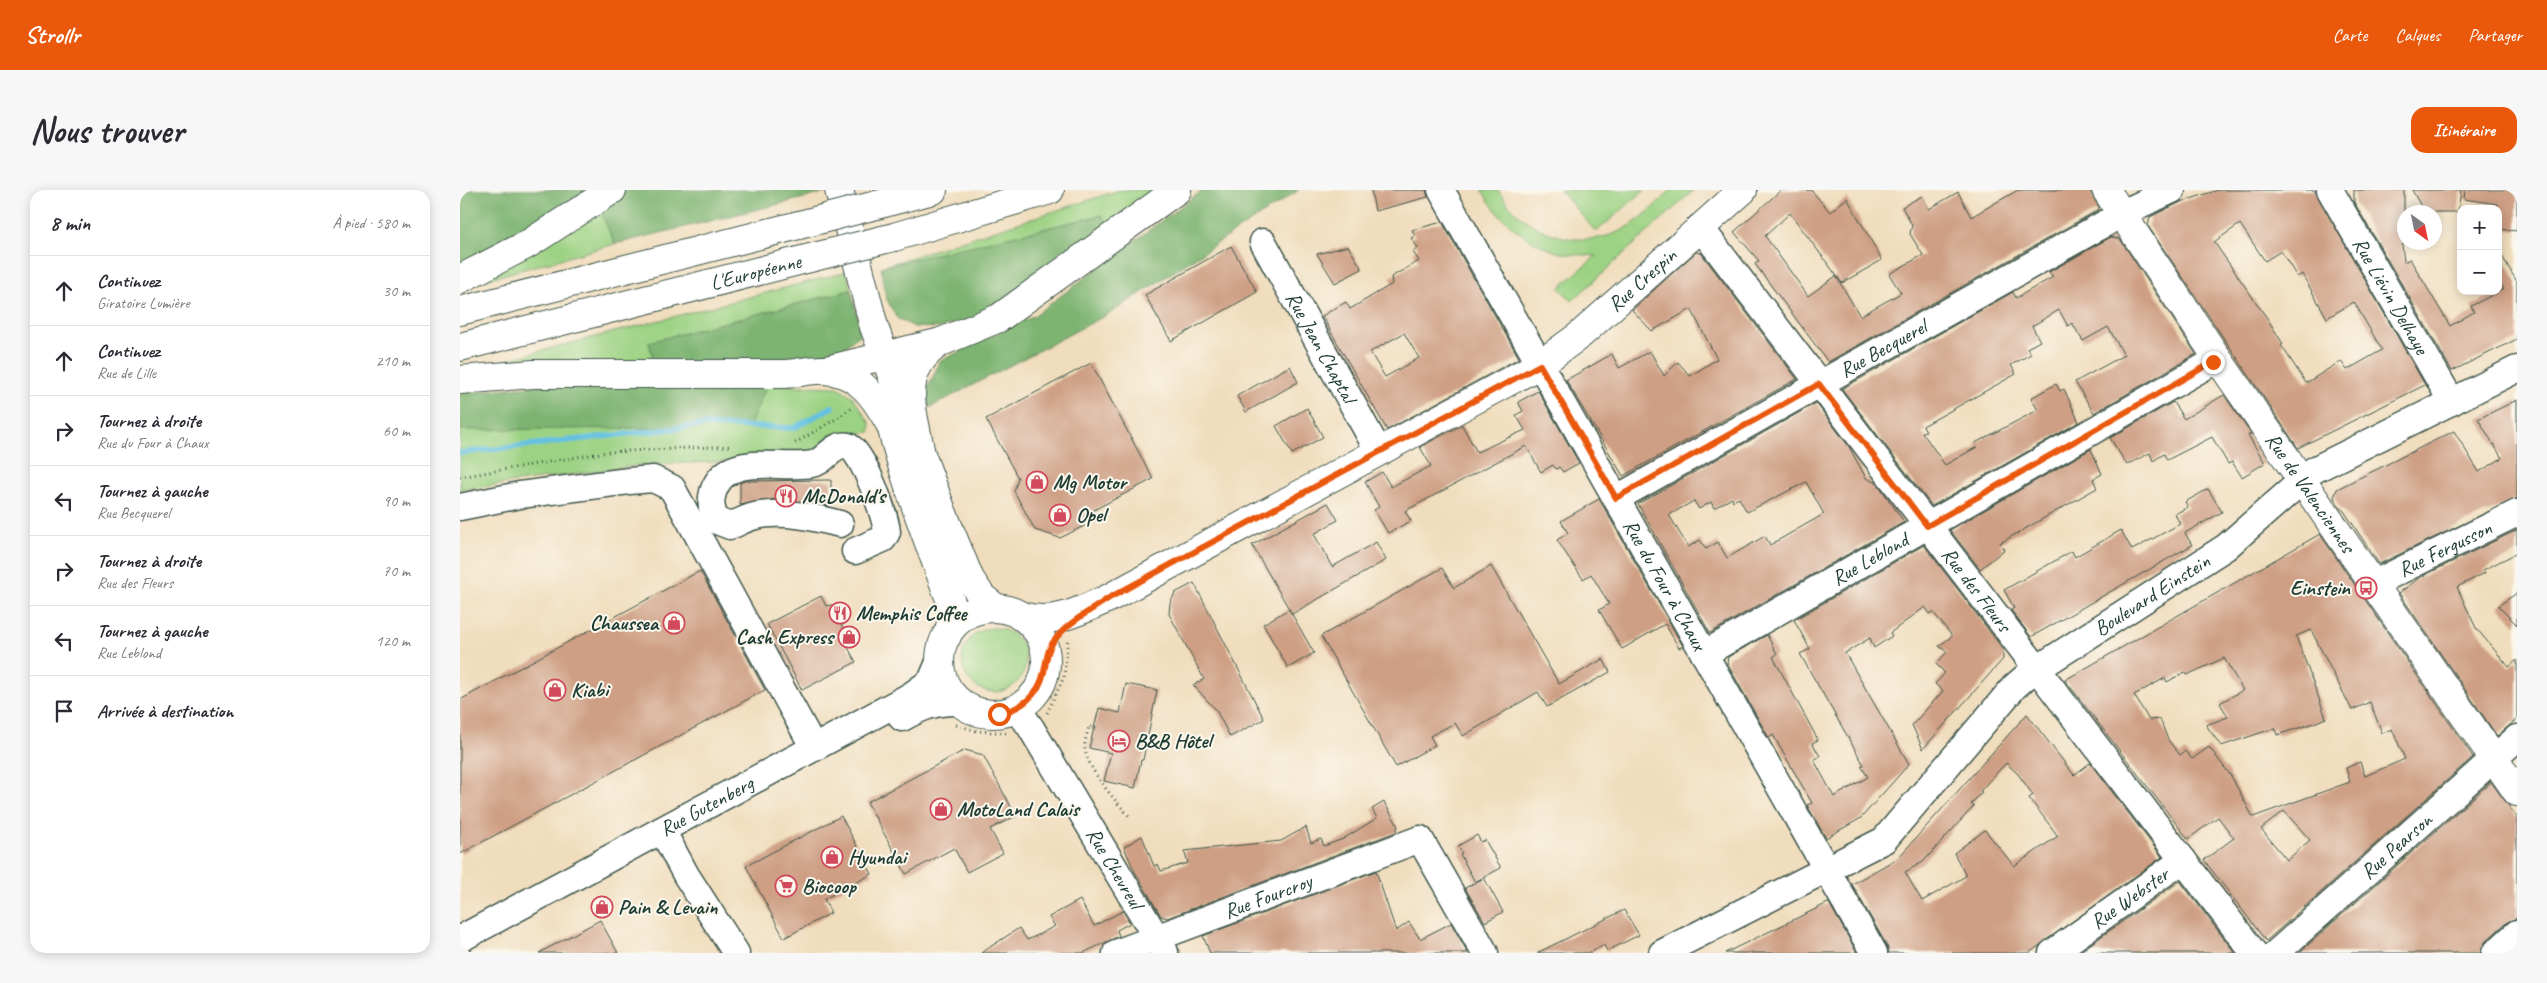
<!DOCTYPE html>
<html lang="fr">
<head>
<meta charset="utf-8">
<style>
  body { margin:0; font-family:Caveat,sans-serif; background:#f7f7f7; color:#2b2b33 }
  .controls { position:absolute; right:15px; top:15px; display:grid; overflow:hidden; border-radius:10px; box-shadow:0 2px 12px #0003 }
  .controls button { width:45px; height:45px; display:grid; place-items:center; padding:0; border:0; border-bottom:1px solid #e1e1e2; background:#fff; color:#2b2b33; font:25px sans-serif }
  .compass { position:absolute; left:1937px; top:15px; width:45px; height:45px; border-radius:50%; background:#fff; box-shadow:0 2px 12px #0003; rotate:147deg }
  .stop { position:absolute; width:15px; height:15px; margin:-11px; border:4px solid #ea580c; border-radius:50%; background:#fff }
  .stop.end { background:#ea580c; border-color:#fff; box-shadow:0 1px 5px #0008 }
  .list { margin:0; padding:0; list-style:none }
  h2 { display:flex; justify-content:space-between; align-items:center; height:65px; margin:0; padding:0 20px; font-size:21px }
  h2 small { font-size:16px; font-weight:400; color:#7c7c81 }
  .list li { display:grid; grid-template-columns:32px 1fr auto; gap:15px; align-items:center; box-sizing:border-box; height:70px; padding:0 20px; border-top:1px solid #e1e1e2 }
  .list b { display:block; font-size:19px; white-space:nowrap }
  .list p { margin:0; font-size:16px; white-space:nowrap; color:#7c7c81 }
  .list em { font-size:16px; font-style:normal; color:#7c7c81 }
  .icon { flex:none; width:28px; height:28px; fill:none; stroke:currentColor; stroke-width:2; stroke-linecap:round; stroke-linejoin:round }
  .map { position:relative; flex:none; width:2057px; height:763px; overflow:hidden; border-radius:15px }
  header { display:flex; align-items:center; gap:30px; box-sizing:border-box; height:70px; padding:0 25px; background:#ea580c; color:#fff }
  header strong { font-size:24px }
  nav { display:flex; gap:28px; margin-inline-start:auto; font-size:18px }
  .intro { display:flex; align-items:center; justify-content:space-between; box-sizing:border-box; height:120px; padding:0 30px }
  h1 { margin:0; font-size:35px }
  .button { padding:12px 22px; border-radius:15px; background:#ea580c; color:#fff; font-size:18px; font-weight:700 }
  main { display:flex; gap:30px; padding:0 30px }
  aside { flex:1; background:#fff; border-radius:15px; box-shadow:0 2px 12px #0003 }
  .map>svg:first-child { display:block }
  .green { fill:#9cd283; stroke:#5e885c }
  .forest { fill:#7db471; stroke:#4e7852 }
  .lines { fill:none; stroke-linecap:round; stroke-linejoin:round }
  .stream { stroke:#63c1e2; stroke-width:5.5 }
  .building { fill:#ce9f84; fill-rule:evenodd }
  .minor-casing { stroke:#3e5549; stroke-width:29 }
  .major-casing { stroke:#3e5549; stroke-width:30 }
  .highway-casing { stroke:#3e5549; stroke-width:30 }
  .path { stroke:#3e5549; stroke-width:3; stroke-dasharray:1 4; stroke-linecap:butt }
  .minor { stroke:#fff; stroke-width:26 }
  .major { stroke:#fff; stroke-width:28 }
  .highway { stroke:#fff; stroke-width:28 }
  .highway-bridge-casing { stroke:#3e5549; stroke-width:30; stroke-linecap:butt }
  .highway-bridge { stroke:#fff; stroke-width:28 }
  .route { stroke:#ea580c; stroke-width:6 }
  .labels { text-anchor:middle; stroke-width:4; stroke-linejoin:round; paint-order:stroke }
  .street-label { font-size:21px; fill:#1f3d34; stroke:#fbf7ec }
  .poi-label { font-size:21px; font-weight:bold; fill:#1f3d34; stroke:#fbf7ec; text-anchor:start }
</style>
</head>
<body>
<header>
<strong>Strollr</strong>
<nav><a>Carte</a><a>Calques</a><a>Partager</a></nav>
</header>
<div class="intro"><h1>Nous trouver</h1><a class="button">Itinéraire</a></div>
<main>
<aside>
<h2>8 min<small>À pied · 580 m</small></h2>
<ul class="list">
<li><svg class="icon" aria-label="ahead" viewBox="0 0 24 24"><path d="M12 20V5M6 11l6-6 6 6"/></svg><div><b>Continuez</b><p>Giratoire Lumière</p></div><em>30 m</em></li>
<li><svg class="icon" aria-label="ahead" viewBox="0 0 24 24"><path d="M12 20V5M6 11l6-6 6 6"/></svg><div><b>Continuez</b><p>Rue de Lille</p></div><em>210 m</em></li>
<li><svg class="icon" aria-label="right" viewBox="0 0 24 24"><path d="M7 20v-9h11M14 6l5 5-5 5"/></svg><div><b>Tournez à droite</b><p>Rue du Four à Chaux</p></div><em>60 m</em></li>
<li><svg class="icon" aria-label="left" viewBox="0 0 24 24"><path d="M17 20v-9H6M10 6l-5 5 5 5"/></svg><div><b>Tournez à gauche</b><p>Rue Becquerel</p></div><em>90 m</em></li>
<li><svg class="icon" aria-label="right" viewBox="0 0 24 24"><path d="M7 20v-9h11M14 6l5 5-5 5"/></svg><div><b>Tournez à droite</b><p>Rue des Fleurs</p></div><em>70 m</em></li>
<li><svg class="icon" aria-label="left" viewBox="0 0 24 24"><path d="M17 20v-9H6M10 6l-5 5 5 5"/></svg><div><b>Tournez à gauche</b><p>Rue Leblond</p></div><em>120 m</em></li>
<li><svg class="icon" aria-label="arrive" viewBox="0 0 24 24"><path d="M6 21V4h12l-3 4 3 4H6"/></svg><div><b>Arrivée à destination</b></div></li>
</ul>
</aside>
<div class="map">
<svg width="2057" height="763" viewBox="0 0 2057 763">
  <rect width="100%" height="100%" fill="#fbf7ec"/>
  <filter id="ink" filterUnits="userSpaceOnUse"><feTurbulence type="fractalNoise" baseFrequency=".02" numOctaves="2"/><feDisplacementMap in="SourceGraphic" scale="10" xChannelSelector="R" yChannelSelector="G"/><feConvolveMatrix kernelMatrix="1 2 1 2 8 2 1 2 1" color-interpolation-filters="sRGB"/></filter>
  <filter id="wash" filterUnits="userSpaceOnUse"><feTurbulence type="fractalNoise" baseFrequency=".0096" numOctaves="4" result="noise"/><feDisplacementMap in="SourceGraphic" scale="20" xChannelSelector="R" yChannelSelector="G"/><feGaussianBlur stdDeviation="1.12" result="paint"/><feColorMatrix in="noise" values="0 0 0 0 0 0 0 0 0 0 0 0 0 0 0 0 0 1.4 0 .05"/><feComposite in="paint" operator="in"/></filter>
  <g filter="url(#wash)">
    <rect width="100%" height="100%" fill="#f0ddbd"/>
    <path class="green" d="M131,0L155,54L17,92Z
      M660,0H707L650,41L642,25L421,77Z
      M1022,0H1038C1065,45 1125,65 1171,35C1185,26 1198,12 1211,0H1234L1112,111L1099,98L1136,66C1123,64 1106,66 1094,61C1064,50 1037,28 1022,0Z
      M1100,0H1185L1136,42Z
      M386,82L391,100L189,152L195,176L0,182Z
      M307,195L378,197L393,207L410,233V242L388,244L350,268L180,275L0,300V240Z
      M502 470a32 32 0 1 1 64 0a32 32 0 1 1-64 0Z"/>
    <path class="forest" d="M0,0H129L38,58L0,75Z
      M131,0H377L155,54Z
      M743,0H839L652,122L469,218L467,200L480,171L575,125Z
      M642,25L650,41L518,127L479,138L454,137L437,128L426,108L421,77Z
      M391,100L401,143L381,161L358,167L195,176L189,152Z
      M81,195H307L289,237L0,240V203Z"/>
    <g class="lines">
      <path class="stream" d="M0,263L245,235L334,238L372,217"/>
    </g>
    <g id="blocks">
      <path class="building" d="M911,0H966L968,7L915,21Z
        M1321,0H1351L1370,22L1387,8L1422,70L1382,93L1330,23L1305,46L1348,106L1376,86L1400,126L1441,103L1429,84L1463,65L1450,44L1452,35L1442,17L1462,6L1469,19L1498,2L1511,27L1558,0H1629L1639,17L1638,20L1368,172L1295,74L1299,71L1274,42Z
        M1758,0H1854L1965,195L1838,258L1688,36L1690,27L1721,12ZM1780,34L1805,71L1821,61L1837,87L1842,84L1867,128L1894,112L1922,160L1887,180L1881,171L1846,193L1821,155L1823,154L1807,128L1754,52Z
        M1894,0H1944V54L1942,55L1944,72L1950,69L1990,136L2014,122L2011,116L2044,99L2038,90V59L2057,92V149L1992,181L1894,12Z
        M1952,0H2001L1998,22H1964Z
        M2005,0H2057V41L2038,39V14L2004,9Z
        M982,32L1059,168L927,240L862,126L886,112L890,119L932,94L931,87L959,71L953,62L958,58L951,48L955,46L952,40ZM944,143L959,168L925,187L910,162Z
        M1651,47L1660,49L1736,164L1634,223L1615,192L1664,165L1648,137L1623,151L1612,133L1608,136L1599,120L1572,136L1580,151L1567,158L1571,164L1551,175L1556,184L1463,236L1466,241L1462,242L1485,275L1517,257L1515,253L1578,220L1571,208L1596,194L1600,201L1604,199L1619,232L1472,316L1382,199L1553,102L1556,108L1593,87L1589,82Z
        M771,56L797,102L711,151L685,105Z
        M888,56L902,79L875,93L857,64Z
        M1236,62L1241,63L1337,189L1163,286L1106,190L1152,164L1159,178L1190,161L1204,186L1218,172L1230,186L1257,169L1231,119L1192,141L1172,120Z
        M631,173L693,289L628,323L624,336L600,348L575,340L554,301L558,288L526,229Z
        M830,176L838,192L786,222L777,206Z
        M1078,201L1119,273L1103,282L1099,277L1096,279L1093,275L1081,282L1066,256L945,321L951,331L928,343L914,320L919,317L905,292L922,282L931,297L971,276L960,257L1002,235L1017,262L1065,240L1056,225L1063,221L1058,212Z
        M1764,205L1791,244L1788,245L1805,273L1782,287L1772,272L1768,274L1752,247L1707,270L1704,264L1693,271L1690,263L1667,275L1650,248L1713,212L1724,229Z
        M2057,210V308L1919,374L1884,321L1880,318L1874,307L1877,299L1994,241L2019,282L2042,268L2018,229Z
        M1356,213L1388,255L1406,288L1418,294L1444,332L1250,443L1178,314ZM1346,292L1364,324L1310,355L1305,346L1267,368L1258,352L1246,359L1240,350L1228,357L1209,325L1234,311L1239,319L1251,312L1254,318L1272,308L1273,311L1279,308L1287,322Z
        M847,218L863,247L832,264L816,236Z
        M1631,259L1642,284L1633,289L1637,298L1540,353L1544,360L1520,379L1490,340Z
        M371,290V316L316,309L280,315V293L285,291Z
        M1748,299L1762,322L1725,343L1732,355L1571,447L1551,420L1554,418L1544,400L1612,361L1615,367L1661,340L1672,360L1720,334L1715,324L1728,317L1725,312Z
        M1139,309L1223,456L1219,458L1205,434L1162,459L1139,420L1149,414L1131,384L1123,389L1097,350L1108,343L1101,331Z
        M868,313L878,330L854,344L872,377L916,352L926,370L832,424L792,355Z
        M2057,340V363L2023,380L2025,383L1997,397L2016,438L2049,477L2057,470V529L2037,546L1939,403L1959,388Z
        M1860,344L2013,567L1806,751L1744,670L1774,648L1758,627L1728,649L1605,490ZM1851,440L1892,520L1910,512L1922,543L1932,539L1945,569L1905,586L1900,572L1886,578L1890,592L1793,627L1771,586L1749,557L1732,569L1725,561L1720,565L1708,550L1700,529L1689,530L1674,505L1705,488L1707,492L1725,482L1727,485L1764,468L1783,500L1760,513L1768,527L1746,535L1761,556L1815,538L1817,545L1854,533L1866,528L1836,446ZM1824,621L1850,650L1827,670L1801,639Z
        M1464,355L1543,459V469L1463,559L1452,535L1483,501L1475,494L1485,483L1476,474L1487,462L1479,456L1492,446L1473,422L1470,424L1465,417L1430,443L1432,446L1414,458L1410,448L1385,463L1449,574L1401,628L1366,648L1347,615L1352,613L1313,545L1309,548L1267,473L1268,467L1307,445L1317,464L1313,467L1358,550L1352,553L1360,566L1354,570L1374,607L1408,587L1401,576L1404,575L1340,464L1350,459L1334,430Z
        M1031,376L1099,494L1143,469L1150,482L1087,517L1078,502L1003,546L995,533L970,546L975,555L936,577L861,446L982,378L994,398Z
        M240,381L305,500L0,664V510Z
        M734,393L804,529L770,547L756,520L733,495L744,489L709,424L710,413L715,403Z
        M2057,403V435L2038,416Z
        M361,406L366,416L377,414L381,434L391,451L386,454L396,472L342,500L307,434Z
        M829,419L854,463L828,478L803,434Z
        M666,494L697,500L683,570H681L675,598L644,591L651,563L629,558L639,518L660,523Z
        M1567,524L1614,585L1630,573L1702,667L1569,763H1429L1427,756L1392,694L1438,668ZM1546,573L1558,584L1573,605L1569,608L1598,646L1554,676L1525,640L1494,663L1506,686L1462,711L1445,682L1463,672L1514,616L1511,614L1522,602L1520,601Z
        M505,560L523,565L556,626L530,639L543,663L507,682L494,658L446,684L407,612Z
        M2031,592L2057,627V728L2047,732L2025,752L2020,763H1839Z
        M924,612L938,636L936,642L707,728L701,726L674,680L664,657L682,646L694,676L698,674L701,681L728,673L724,661L821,651L846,637L851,653L861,649L864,656L883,649L917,628L912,619Z
        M381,626L412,684L364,709L371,723L324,748L286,676Z
        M1017,645L1021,652L1025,650L1041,678L1015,692L1000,664L1002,663L998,656Z
        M916,681L936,741L949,732L960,749L991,733L1008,763H750L743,746Z
        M1024,688L1043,722L1025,732L1005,698Z
        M1720,691L1775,763H1618Z
        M620,710L634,736L663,721L670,733L657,740L659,746L623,763H521L559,738L567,750L578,745L595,736L589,727Z
        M1369,713L1397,763H1265L1368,713Z
        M1164,720L1179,745L1147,761L1144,755L1129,763H1077Z
        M140,730L158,763H79Z"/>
    </g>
  </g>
  <g filter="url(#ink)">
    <use href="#blocks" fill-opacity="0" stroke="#3e5549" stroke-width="1"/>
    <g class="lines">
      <g class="minor-casing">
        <g id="minor">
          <path id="s1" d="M981,0L1414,763"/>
          <path id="s2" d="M1870,0L1992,212"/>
          <path id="s3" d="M1240,37L1794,763"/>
          <path id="s4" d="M803,52L919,262"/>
          <path id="s5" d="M1157,308L1669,20L1712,0"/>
          <path d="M0,317L60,305L169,291L193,289L212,298L354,558"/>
          <path d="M380,334C353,327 322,320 295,326C286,328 278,333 270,336L257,331C251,321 250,313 253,302C266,261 320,280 352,274C365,272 374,252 388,256C403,261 426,327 427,342L423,349L395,361"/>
          <path id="s6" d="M1913,394L2057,323"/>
          <path id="s7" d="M1244,464L1758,169"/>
          <path id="s8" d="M553,520L564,528L571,538L705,762"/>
          <path d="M442,528C462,517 476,511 499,512"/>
          <path d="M202,640L226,685L276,763"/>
          <path id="s9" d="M0,749L450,506L471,491L480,470"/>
          <path id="s10" d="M656,763L960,649L1025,763"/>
          <path id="s11" d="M1202,763L1424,650L1554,497L1569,484L1766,357L1854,280L2057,179"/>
          <path id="s12" d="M1592,763L1723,670"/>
          <path id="s13" d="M1816,763L2057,548"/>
          <path d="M2035,763L2057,743"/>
        </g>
      </g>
      <g class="major-casing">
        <g id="major">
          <path d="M379,0L414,137L482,321L510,389L522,407L536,418"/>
          <path id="s14" d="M1646,0L1758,169L2057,602"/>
          <path d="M425,210C440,280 466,345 491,412L493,428L487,446"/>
          <circle cx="533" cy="471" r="53"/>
          <path id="s15" d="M560,426C596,435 617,422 649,408L1079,175L1120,145L1283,0"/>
        </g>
      </g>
      <g class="highway-casing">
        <g id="highway">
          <path d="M424,13L473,0"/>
          <path d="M434,47L590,0"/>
          <path d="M0,89L68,54L152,0"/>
          <path d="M0,121L339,35"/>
          <path id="s16" d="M0,157L350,68"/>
          <path d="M366,180L481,152L539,128L717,0"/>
          <path d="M0,190L73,184H326C339,183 353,179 365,180C399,182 415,207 430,234"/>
          <path d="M461,265C454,221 435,182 481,152"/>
        </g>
      </g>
      <path class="path" d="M335,253L376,229L393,217
        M0,287L147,262L272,256
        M587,523L604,487L608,448
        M496,535L517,541L546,543
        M636,538L629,536C628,542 624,552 625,559C628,581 656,611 670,627"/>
      <use href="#minor" class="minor"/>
      <use href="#major" class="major"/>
      <use href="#highway" class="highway"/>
      <g class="highway-bridge-casing">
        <path id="highway-bridge" d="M339,35L424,13
          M350,68L434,47"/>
      </g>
      <use href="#highway-bridge" class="highway-bridge"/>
    </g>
  </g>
  <g class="lines" filter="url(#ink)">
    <path class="route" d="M539,524C561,519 579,505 584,482C587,468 587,458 597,447C610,431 632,420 649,408L1080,175L1156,308L1359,194L1467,336L1753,172"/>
  </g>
  <defs>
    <g id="shop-ring" transform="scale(1.125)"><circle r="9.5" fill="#fbf7ec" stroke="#d1495b" stroke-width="1.5"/><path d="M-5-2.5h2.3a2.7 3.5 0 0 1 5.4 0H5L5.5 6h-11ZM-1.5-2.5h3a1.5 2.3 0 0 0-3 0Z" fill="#d1495b"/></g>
    <g id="restaurant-ring" transform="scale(1.125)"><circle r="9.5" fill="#fbf7ec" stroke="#d1495b" stroke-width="1.5"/><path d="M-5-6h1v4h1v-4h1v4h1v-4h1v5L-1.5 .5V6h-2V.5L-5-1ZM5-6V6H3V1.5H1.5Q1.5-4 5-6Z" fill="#d1495b"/></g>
    <g id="bus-ring" transform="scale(1.125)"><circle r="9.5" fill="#fbf7ec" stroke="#d1495b" stroke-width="1.5"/><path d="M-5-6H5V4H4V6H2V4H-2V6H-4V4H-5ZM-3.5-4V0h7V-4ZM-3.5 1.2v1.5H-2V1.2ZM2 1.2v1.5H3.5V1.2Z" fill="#d1495b"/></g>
    <g id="hotel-ring" transform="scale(1.125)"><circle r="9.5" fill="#fbf7ec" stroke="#d1495b" stroke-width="1.5"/><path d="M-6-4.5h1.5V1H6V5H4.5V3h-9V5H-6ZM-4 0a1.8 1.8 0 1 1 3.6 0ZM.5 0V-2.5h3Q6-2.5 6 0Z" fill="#d1495b"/></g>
    <g id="supermarket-ring" transform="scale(1.125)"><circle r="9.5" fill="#fbf7ec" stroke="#d1495b" stroke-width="1.5"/><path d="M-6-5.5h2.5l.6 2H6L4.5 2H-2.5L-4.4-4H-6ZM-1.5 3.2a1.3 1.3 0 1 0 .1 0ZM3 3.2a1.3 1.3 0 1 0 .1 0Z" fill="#d1495b"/></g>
  </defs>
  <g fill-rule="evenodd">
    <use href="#shop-ring" x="577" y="292"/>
    <use href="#restaurant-ring" x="326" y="306"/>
    <use href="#shop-ring" x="600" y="325"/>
    <use href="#bus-ring" x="1906" y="398"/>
    <use href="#restaurant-ring" x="380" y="423"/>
    <use href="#shop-ring" x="214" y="433"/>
    <use href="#shop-ring" x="389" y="447"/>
    <use href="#shop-ring" x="95" y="500"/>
    <use href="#hotel-ring" x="659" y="551"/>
    <use href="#shop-ring" x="481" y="619"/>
    <use href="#shop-ring" x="372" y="667"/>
    <use href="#supermarket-ring" x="326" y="696"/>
    <use href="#shop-ring" x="142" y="717"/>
  </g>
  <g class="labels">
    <g class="street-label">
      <text dy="7" stroke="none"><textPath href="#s16" startOffset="305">L'Européenne</textPath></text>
      <text dy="7" stroke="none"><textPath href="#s15" startOffset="716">Rue Crespin</textPath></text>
      <text dy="7" stroke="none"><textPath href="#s2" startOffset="122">Rue Liévin Delhaye</textPath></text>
      <text dy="7" stroke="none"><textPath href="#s4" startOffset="120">Rue Jean Chaptal</textPath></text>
      <text dy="7" stroke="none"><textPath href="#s5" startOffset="305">Rue Becquerel</textPath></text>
      <text dy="7" stroke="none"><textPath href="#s14" startOffset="365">Rue de Valenciennes</textPath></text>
      <text dy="7" stroke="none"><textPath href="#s6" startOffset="80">Rue Fergusson</textPath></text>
      <text dy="7" stroke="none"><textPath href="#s7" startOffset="191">Rue Leblond</textPath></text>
      <text dy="7" stroke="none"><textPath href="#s1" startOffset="454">Rue du Four à Chaux</textPath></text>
      <text dy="7" stroke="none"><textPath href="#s3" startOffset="456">Rue des Fleurs</textPath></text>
      <text dy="7" stroke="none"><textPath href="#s11" startOffset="616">Boulevard Einstein</textPath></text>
      <text dy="7" stroke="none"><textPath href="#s9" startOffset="280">Rue Gutenberg</textPath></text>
      <text dy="7" stroke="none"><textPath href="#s13" startOffset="161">Rue Pearson</textPath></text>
      <text dy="7" stroke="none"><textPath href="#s8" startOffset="189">Rue Chevreul</textPath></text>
      <text dy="7" stroke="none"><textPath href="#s10" startOffset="162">Rue Fourcroy</textPath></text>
      <text dy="7" stroke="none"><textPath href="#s12" startOffset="95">Rue Webster</textPath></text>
    </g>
    <g class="poi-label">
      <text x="593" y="299">Mg Motor</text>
      <text x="342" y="313">McDonald's</text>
      <text x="616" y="332">Opel</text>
      <text x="1890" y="405" text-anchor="end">Einstein</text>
      <text x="396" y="430">Memphis Coffee</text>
      <text x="198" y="440" text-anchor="end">Chaussea</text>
      <text x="373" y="454" text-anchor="end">Cash Express</text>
      <text x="111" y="507">Kiabi</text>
      <text x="675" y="558">B&amp;B Hôtel</text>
      <text x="497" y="626">MotoLand Calais</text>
      <text x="388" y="674">Hyundai</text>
      <text x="342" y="703">Biocoop</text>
      <text x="158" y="724">Pain &amp; Levain</text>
    </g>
  </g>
</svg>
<div class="controls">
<button>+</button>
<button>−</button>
</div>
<svg class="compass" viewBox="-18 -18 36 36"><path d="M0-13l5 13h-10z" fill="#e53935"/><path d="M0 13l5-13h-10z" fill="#7c7c81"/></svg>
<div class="stop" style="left:539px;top:524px"></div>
<div class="stop end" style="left:1753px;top:172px"></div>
</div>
</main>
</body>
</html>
